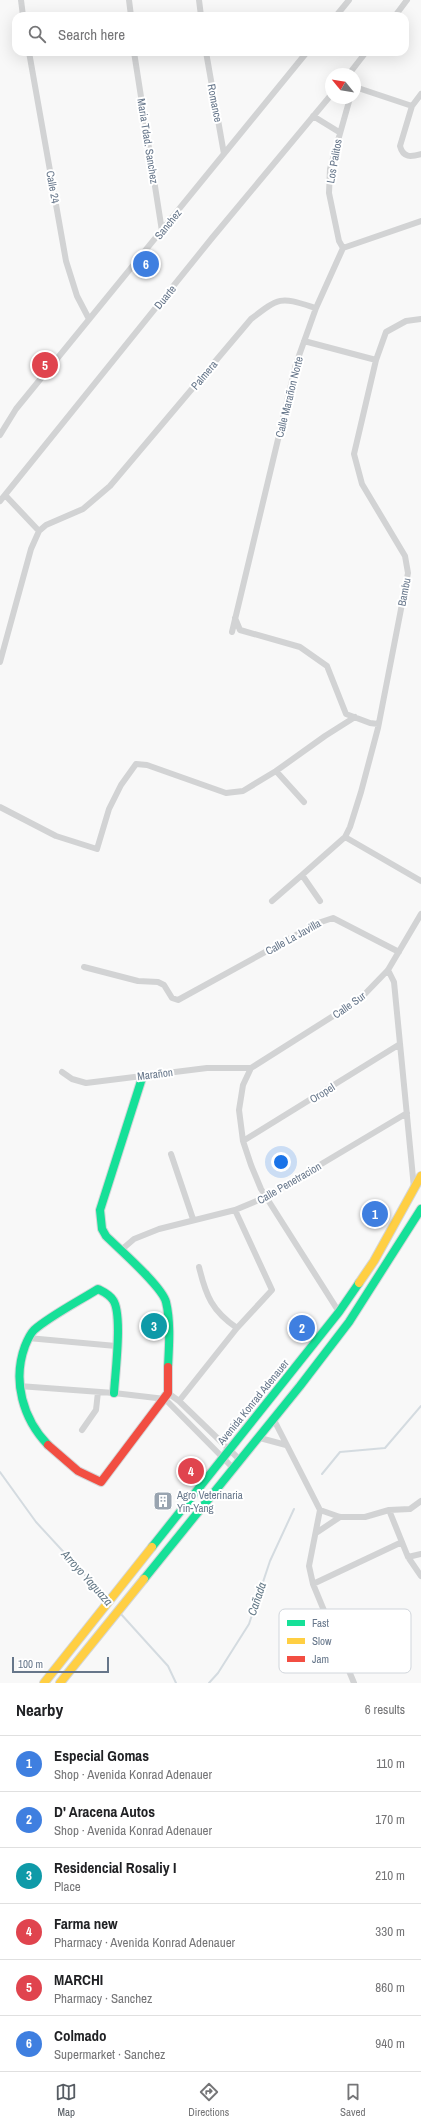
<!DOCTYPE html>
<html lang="en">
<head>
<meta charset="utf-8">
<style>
  body { margin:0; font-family:"Archivo Narrow",sans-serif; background:#f2f2f2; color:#202124 }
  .compass { position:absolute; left:325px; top:68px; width:36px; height:36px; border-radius:50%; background:#fff; box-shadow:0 4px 16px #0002; rotate:300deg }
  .scale { position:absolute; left:12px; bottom:10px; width:97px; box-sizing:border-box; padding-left:4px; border:2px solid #66768a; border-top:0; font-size:11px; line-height:14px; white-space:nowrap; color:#66768a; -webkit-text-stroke:3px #fff; paint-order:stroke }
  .you { position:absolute; left:281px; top:1162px; width:14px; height:14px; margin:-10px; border:3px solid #fff; border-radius:50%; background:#1a73e8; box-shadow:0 0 0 6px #1a73e833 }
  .badge { display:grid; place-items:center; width:26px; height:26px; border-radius:50%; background:#565c63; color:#fff; font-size:13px; font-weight:700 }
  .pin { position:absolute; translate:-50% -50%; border:2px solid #fff; box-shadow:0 1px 4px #0006 }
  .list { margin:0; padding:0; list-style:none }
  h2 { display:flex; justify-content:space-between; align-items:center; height:52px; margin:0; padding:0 16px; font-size:17px }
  h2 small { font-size:13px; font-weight:400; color:#757577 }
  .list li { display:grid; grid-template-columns:26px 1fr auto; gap:12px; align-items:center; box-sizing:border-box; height:56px; padding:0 16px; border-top:1px solid #e0e0e0 }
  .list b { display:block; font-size:15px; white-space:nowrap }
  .list p { margin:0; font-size:13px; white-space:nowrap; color:#757577 }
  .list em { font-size:13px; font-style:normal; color:#757577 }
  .icon { flex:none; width:22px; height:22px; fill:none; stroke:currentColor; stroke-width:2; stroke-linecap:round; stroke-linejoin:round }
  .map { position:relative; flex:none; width:421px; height:1683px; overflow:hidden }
  .search { position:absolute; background:#fff; box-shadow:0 4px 16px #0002; left:12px; right:12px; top:12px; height:44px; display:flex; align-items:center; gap:10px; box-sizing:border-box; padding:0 14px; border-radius:12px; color:#757577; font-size:15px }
  .sheet { height:388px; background:#fff }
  nav { display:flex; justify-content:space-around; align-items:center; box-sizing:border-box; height:56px; border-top:1px solid #e0e0e0; background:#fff; font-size:11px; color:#757577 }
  nav a { display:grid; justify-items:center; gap:2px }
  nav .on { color:#565c63 }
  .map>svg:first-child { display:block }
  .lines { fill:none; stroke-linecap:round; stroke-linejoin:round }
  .stream { stroke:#d4dbe0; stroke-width:2 }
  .fast-casing { stroke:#d4d6d8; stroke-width:10 }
  .slow-casing { stroke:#d4d6d8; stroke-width:10 }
  .jam-casing { stroke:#d4d6d8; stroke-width:10 }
  .street { stroke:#d2d3d4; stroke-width:6 }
  .fast { stroke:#16e098; stroke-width:8 }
  .slow { stroke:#ffcf43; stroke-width:8 }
  .jam { stroke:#f24e42; stroke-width:8 }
  .labels { text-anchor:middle; stroke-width:4; stroke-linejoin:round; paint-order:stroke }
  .street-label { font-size:11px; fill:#66768a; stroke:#fff }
  .poi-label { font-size:11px; fill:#66768a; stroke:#fff; text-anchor:start }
  .water-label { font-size:12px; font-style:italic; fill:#627785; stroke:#fff }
  .key { fill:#fff; stroke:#d1d6dc; stroke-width:1 }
  .key-label { font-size:11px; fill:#66768a }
</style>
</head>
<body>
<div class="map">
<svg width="421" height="1683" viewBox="0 0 421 1683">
  <rect width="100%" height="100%" fill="#f8f8f8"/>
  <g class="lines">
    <path class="stream" d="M0,1472L36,1522L107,1599
      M322,1474L340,1452L385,1448L421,1406
      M120,1613L168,1666L176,1683
      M209,1683L218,1673L249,1624L270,1561L294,1509"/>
    <g class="fast-casing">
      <path id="fast" d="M143,1075L100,1210L102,1229L106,1236C119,1249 162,1286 166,1302C171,1323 169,1346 168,1367
        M48,1445C23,1419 12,1381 25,1346C27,1341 30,1334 34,1330C50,1316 79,1301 98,1289C104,1292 109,1294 113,1300C123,1314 115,1374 114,1393
        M152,1547L339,1312L359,1283
        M144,1579L300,1386L349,1322L421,1209"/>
    </g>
    <g class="slow-casing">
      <path id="slow" d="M359,1283L374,1261L421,1176
        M44,1683L152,1547
        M60,1683L144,1579"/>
    </g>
    <g class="jam-casing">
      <path id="jam" d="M48,1445L78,1471L101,1482L168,1393V1367"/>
    </g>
    <path class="street" d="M21,0L23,16
      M129,0L131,16
      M199,0L201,16
      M336,16L349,0
      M395,16L407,0
      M29,52L66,261L77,296L89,319
      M134,52L162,231
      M206,52L224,154
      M349,74L366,52
      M355,87L412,106
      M421,94L412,106L400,146C403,158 411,157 421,154
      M313,116L339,132
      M343,248L339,241L329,193L330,169L350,98
      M304,341L376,360
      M0,435L16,409L307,52
      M5,495L39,531
      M0,501L212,238L331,95
      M235,618L240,630L300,647L327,666L346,714L370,723L378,724
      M232,632L296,364L316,308L343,248L421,221
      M0,662L31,549L39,531L46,525L83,509L110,486L251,319C281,296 280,297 316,308
      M304,802L276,771L325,736L355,717
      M0,807L56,836L97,849L109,809L121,785L136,764L147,765L226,793L243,791L276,771
      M345,837L421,881
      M272,901L302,875
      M320,901L302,875L345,837L350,827L361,792L378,728L408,573L405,556L362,484L354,454L376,360L386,332L406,321L421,319
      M84,967L138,981L158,982L164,985L172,998L178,1000L318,923L333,918L399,952
      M388,970L394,982L414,1188
      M251,1068L243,1085L239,1110L243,1141L251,1165L261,1189L339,1312
      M251,1068L360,999L388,970L421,914
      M62,1072L72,1079L86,1083L207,1068H251
      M243,1141L400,1044
      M171,1154L193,1219
      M120,1251L134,1239L159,1229L235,1210L266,1197L407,1113
      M199,1267C206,1296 212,1311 237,1328
      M28,1338L116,1346
      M19,1386L114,1393L165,1399L234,1469
      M168,1393L179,1401L240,1460
      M179,1401L237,1328L272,1290L235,1210
      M274,1420L320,1510L340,1517H365L389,1510L410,1509L421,1501
      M82,1430L96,1410L98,1392
      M260,1438L286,1445
      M320,1510L309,1566L313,1584L354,1683
      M389,1510L408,1557L421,1576
      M316,1533L340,1517
      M408,1557L421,1554
      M313,1584L402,1542"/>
    <use href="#fast" class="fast"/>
    <use href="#slow" class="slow"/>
    <use href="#jam" class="jam"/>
  </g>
  <defs>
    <g id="building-square" transform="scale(1)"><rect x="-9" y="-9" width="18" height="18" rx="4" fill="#99a4b0" stroke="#fff"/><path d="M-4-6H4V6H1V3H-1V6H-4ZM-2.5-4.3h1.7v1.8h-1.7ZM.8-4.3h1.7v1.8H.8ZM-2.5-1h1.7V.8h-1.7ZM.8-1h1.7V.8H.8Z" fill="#fff"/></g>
  </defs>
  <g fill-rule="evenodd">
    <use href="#building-square" x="163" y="1501"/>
  </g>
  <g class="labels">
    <g class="street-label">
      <text transform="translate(215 103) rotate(79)" y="4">Romance</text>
      <text transform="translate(148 141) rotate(81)" y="4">Maria Tdad. Sanchez</text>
      <text transform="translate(334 161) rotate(-80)" y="4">Los Palitos</text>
      <text transform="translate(53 187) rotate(80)" y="4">Calle 24</text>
      <text transform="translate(168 224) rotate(-51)" y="4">Sanchez</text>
      <text transform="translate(165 297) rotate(-51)" y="4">Duarte</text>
      <text transform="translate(204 375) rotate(-50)" y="4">Palmera</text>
      <text transform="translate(289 397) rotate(-76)" y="4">Calle Marañon Norte</text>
      <text transform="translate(404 592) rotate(-79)" y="4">Bambu</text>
      <text transform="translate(293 937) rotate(-29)" y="4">Calle La Javilla</text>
      <text transform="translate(349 1005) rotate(-35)" y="4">Calle Sur</text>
      <text transform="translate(155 1074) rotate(-7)" y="4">Marañon</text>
      <text transform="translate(322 1093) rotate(-32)" y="4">Oropel</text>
      <text transform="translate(289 1183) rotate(-30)" y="4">Calle Penetracion</text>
      <text transform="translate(253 1402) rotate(-51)" y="4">Avenida Konrad Adenauer</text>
    </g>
    <g class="poi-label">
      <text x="177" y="1499">Agro Veterinaria<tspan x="177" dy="13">Yin-Yang</tspan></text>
    </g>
    <g class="water-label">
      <text transform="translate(87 1578) rotate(48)" y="4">Arroyo Yaguaza</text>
      <text transform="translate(257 1599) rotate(-71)" y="4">Cañada</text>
    </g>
  </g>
  <rect x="279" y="1609" width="132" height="64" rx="6" class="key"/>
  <rect x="287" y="1620" width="18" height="6" fill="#16e098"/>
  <rect x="287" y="1638" width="18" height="6" fill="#ffcf43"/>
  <rect x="287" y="1656" width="18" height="6" fill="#f24e42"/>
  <g class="key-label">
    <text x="312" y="1627">Fast</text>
    <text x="312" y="1645">Slow</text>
    <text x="312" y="1663">Jam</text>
  </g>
</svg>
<svg class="compass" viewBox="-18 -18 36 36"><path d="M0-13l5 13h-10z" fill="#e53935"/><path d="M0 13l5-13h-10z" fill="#757577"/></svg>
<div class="scale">100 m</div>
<div class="you"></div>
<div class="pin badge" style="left:375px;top:1214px;background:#3f7fe0">1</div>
<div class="pin badge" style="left:302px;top:1328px;background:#3f7fe0">2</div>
<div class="pin badge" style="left:154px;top:1326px;background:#0f9aa8">3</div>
<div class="pin badge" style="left:191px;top:1471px;background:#e0444e">4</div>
<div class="pin badge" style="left:45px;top:365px;background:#e0444e">5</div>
<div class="pin badge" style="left:146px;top:264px;background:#3f7fe0">6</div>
<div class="search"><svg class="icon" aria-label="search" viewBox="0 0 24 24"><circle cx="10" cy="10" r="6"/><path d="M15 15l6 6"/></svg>Search here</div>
</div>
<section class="sheet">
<h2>Nearby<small>6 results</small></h2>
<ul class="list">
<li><span class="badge" style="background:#3f7fe0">1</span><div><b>Especial Gomas</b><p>Shop · Avenida Konrad Adenauer</p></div><em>110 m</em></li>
<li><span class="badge" style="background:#3f7fe0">2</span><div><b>D' Aracena Autos</b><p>Shop · Avenida Konrad Adenauer</p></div><em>170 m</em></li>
<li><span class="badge" style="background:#0f9aa8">3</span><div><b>Residencial Rosaliy I</b><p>Place</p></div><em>210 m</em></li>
<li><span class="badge" style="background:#e0444e">4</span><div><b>Farma new</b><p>Pharmacy · Avenida Konrad Adenauer</p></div><em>330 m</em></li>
<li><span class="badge" style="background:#e0444e">5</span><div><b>MARCHI</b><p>Pharmacy · Sanchez</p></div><em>860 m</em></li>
<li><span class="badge" style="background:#3f7fe0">6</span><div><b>Colmado</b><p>Supermarket · Sanchez</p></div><em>940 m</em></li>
</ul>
</section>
<nav>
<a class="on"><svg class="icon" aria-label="map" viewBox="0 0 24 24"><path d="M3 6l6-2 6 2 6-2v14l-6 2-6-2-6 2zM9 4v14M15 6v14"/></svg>Map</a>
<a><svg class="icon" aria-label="directions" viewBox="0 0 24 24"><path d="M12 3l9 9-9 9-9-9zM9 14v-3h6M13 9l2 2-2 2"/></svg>Directions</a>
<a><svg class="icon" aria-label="saved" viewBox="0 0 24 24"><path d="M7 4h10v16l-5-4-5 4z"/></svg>Saved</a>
</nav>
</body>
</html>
